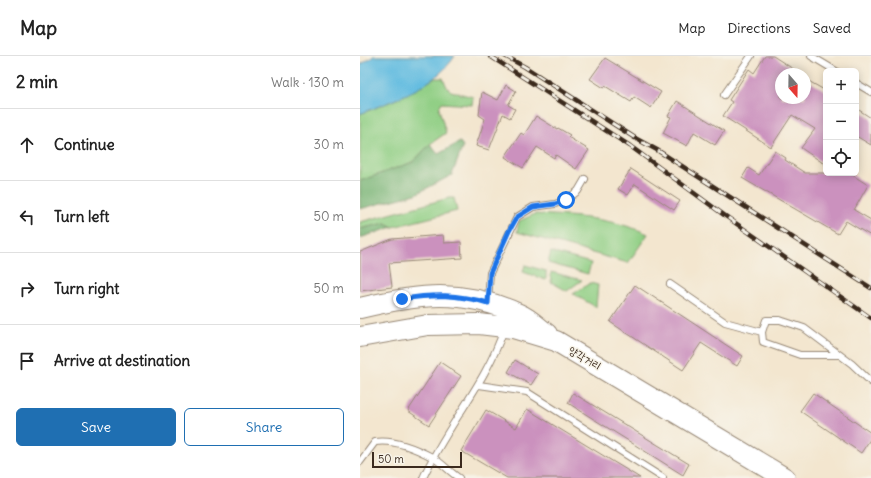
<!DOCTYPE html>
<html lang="en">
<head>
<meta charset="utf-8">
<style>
  body { margin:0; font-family:Delius,"Poor Story",sans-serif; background:#f2f2f2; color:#222 }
  .controls { position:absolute; right:12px; top:12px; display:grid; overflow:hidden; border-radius:6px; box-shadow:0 2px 10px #0003 }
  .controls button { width:36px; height:36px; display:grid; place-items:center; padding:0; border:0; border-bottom:1px solid #e0e0e0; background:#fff; color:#222; font:20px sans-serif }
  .compass { position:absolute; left:415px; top:12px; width:36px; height:36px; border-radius:50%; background:#fff; box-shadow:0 2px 10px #0003; rotate:160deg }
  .scale { position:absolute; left:12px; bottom:10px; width:90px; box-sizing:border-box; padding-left:4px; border:2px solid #3b2a1e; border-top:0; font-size:11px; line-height:14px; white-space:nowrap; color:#3b2a1e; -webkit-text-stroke:3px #f7f3e8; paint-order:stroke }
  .stop { position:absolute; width:12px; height:12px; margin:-9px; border:3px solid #1a73e8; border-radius:50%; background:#fff }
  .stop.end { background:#1a73e8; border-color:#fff; box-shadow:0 1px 4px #0008 }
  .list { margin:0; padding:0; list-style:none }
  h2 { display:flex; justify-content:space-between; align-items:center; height:52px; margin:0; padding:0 16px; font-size:17px }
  h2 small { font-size:13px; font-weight:400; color:#767676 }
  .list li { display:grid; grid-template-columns:26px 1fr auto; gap:12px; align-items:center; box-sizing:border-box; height:72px; padding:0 16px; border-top:1px solid #e0e0e0 }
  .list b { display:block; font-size:15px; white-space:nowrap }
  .list em { font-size:13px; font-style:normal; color:#767676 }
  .actions { display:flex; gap:8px; padding:12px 16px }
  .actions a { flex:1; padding:9px 0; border:1px solid #1f6fb2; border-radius:6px; text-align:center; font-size:14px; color:#1f6fb2 }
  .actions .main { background:#1f6fb2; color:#fff }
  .icon { flex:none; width:22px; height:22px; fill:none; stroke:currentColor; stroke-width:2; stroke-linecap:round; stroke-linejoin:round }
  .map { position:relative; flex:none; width:511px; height:422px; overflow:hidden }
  header { display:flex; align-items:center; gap:24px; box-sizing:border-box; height:56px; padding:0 20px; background:#fff; border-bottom:1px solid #e0e0e0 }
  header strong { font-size:19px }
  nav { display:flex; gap:22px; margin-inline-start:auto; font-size:14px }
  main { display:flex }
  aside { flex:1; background:#fff }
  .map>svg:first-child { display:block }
  .green { fill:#91cf85; stroke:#667c52 }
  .forest { fill:#74b272; stroke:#586e48 }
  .water { fill:#62bce0; stroke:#4e737f }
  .building { fill:#cb91be }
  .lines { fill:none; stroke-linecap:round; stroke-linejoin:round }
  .service-casing { stroke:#978876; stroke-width:8 }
  .primary-casing { stroke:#978876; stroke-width:22 }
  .service { stroke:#fff; stroke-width:6 }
  .primary { stroke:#fff; stroke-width:20 }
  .rail-casing { stroke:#3b2a1e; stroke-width:4.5 }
  .rail { stroke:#f7f3e8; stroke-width:3; stroke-dasharray:9; stroke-linecap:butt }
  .route { stroke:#1a73e8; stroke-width:5 }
  .labels { text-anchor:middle; stroke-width:3; stroke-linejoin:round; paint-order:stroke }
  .street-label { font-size:11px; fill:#3b2a1e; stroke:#f7f3e8 }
</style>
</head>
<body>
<header>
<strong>Map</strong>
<nav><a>Map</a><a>Directions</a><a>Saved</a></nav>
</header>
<main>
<aside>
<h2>2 min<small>Walk · 130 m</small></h2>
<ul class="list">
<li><svg class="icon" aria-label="ahead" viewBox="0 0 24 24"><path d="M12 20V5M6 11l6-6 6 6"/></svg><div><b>Continue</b></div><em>30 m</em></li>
<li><svg class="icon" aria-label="left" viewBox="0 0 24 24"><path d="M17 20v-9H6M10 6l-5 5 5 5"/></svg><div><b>Turn left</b></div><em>50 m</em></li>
<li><svg class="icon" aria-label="right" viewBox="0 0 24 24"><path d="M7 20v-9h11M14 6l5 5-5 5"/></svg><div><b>Turn right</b></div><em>50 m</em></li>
<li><svg class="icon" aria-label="arrive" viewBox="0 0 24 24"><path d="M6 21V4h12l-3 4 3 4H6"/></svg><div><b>Arrive at destination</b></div></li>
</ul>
<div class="actions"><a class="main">Save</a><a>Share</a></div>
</aside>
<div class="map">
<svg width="511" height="422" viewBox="0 0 511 422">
  <rect width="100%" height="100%" fill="#f7f3e8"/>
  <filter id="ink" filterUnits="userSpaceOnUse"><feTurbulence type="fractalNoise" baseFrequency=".025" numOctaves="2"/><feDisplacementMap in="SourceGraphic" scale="8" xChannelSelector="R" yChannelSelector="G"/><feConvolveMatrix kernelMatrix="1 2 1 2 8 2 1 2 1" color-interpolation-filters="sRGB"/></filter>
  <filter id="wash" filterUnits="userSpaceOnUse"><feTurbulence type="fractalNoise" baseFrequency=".012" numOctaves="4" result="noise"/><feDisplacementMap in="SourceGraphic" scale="16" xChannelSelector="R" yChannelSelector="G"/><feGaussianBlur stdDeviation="0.9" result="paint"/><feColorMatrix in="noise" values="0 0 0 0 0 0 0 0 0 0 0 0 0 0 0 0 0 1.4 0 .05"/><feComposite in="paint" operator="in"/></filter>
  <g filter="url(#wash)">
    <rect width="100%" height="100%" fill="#f3e6cf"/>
    <path class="green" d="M75,22H83L87,31L91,35L113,41L112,49L81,47L79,53L86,77L70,88L53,106L0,125V58L39,42Z
      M89,142H94L97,155L33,171L25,167L0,173V166Z
      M175,158C213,160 253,162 288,178L268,207L157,176L159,165Z
      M191,196L231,207L228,218L188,207Z
      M165,209L186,215V224L163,216Z
      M191,216L222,224L207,235L191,226Z
      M230,227L238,229L236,251L213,238Z"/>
    <path class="forest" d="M100,86L103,90L92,119L56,138L0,153V125L53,106L70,88L78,98Z
      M25,167L33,171L0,182V173Z"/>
    <path class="water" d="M14,0H95C75,31 33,44 0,58V9Z"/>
    <g id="blocks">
      <path class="building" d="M405,0H413L441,18H421V42H445V23L466,35V109L441,92L455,73L432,59L411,91L363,60L372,46L369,44L389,13L394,17Z
        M245,2L301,36L291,52L274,41L271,46L245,30L244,32L230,23Z
        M146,29L156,35L148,49L155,53L150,62L143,58L129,94L116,90L125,63L119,59L122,36L138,44Z
        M317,45L364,75L355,89L334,76L327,90L303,77L311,61L308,60Z
        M496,52L511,62V89L496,80Z
        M176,60L197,73L198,72L210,79L208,81L229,94L216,113L196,99L194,102L177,91L163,112L145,101L161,77L164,79Z
        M415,95L426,102L425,104L445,117H489L508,129L494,154L511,164V180L486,165L478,178L382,122L388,112L399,119Z
        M271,113L320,145L314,154L275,128L268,139L258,133Z
        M83,179L84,187L101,186L102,202L29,207L32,231L0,235V196L32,183Z
        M275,229L383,300L377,310L341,287L323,314L250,266Z
        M155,304L178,318L171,329L148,316Z
        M80,306L101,320L69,369L48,355Z
        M213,337L329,408L323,419L208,347Z
        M453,337L511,377V382L501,397L440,355Z
        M167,353L280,422H147L101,395L126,354L156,372Z"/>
    </g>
  </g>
  <g filter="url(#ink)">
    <use href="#blocks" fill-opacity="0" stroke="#978876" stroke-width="1"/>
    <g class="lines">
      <g class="service-casing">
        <path id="service" d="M451,0L476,15
          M496,27L511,36
          M364,39L391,0
          M310,228L365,266L402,276L403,286L440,299H480
          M128,245L130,217L157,161L173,151L195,148L206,144L218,135L225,123
          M402,276L406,264H420L444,272L492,308L511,326
          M119,329L167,336L303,422
          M0,406L15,386C34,383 55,392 72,401C81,406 90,416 99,422
          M63,422C86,370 126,328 144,273"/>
      </g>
      <g class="primary-casing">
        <path id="primary" d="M0,252C59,238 102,232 159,258C169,262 178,271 187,278
          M0,281L68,269L119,268L153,272L196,285L425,422"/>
      </g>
      <use href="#service" class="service"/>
      <use href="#primary" class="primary"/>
      <g class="rail-casing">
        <path id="rail" d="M130,0L270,90L364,159L511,262
          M145,0L165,11L275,82L297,94L511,232"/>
      </g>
      <use href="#rail" class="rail"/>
    </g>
  </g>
  <g class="lines" filter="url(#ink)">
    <path class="route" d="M42,243C75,238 96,238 128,247L130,217L149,175L157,161L173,151L195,148L206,144"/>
  </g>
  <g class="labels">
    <g class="street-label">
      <text transform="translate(225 302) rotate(31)" y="4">양각거리</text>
    </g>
  </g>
</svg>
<div class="controls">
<button>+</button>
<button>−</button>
<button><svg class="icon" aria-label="locate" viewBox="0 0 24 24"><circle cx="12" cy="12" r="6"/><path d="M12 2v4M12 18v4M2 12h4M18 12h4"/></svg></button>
</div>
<svg class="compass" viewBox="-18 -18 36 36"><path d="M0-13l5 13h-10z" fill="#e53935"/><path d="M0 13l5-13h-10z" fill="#767676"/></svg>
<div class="scale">50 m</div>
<div class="stop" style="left:206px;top:144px"></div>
<div class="stop end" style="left:42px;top:243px"></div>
</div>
</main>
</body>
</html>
